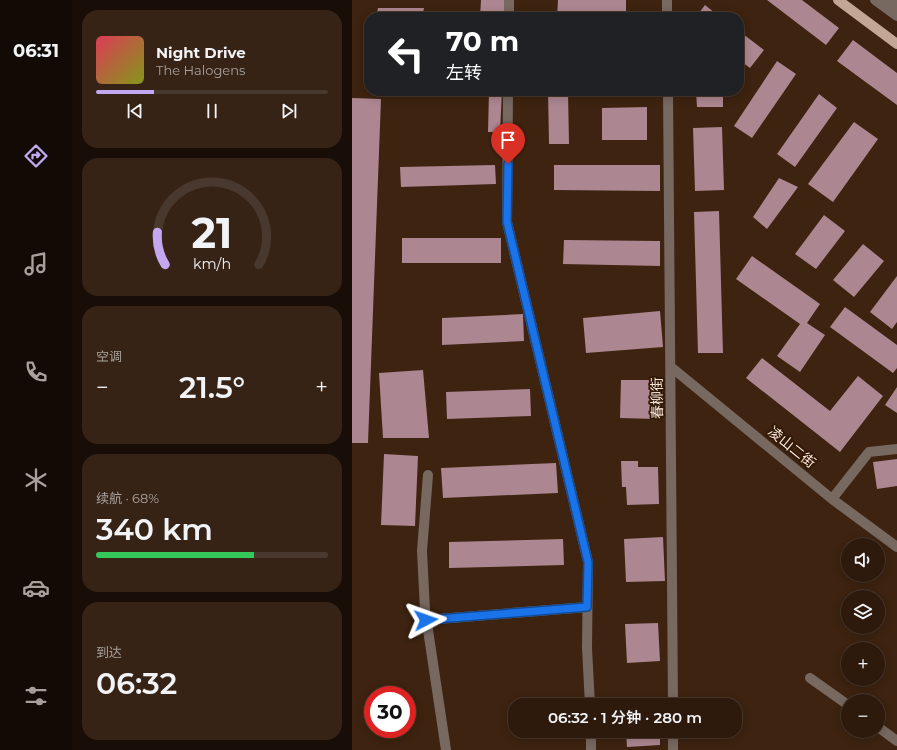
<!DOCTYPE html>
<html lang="zh">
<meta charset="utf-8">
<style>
body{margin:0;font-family:Montserrat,"Noto Sans SC",sans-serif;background:#362315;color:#f1f3f6;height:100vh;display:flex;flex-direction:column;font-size:15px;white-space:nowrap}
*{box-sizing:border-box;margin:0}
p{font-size:13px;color:#a7a19d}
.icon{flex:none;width:22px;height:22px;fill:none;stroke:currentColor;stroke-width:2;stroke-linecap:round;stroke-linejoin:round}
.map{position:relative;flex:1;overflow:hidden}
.side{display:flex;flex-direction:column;gap:10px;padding:10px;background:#190e07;width:280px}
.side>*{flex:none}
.guide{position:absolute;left:12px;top:12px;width:380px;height:84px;border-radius:16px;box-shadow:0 2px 10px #0003,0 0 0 1px #49382d;background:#202124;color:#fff;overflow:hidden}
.buttons{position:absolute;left:489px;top:538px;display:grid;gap:8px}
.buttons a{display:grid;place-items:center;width:44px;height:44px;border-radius:50%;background:#2e1a0c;box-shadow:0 2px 10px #0003,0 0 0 1px #49382d;font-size:20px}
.speed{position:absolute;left:12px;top:686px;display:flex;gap:8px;font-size:20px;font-weight:700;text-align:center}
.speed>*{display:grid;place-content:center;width:52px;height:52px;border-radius:50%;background:#2e1a0c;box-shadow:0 2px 10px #0003,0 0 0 1px #49382d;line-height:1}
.speed .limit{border:6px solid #d22;background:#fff;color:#111}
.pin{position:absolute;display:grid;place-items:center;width:34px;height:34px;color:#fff;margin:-41px -17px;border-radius:50% 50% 50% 0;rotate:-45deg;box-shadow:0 0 4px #0007}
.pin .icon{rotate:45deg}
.me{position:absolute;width:44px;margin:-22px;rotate:86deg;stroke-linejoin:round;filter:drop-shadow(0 0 3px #0008)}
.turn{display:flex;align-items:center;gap:14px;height:84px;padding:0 16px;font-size:18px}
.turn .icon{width:52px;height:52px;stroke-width:2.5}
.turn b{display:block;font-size:28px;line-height:34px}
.big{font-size:30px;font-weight:600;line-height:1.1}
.side .tile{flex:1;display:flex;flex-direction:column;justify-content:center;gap:6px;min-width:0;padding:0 14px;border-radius:16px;background:#362315}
.side .dial{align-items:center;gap:0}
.dial svg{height:104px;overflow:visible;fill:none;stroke:#49382d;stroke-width:7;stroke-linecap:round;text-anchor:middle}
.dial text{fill:#f1f3f6;stroke:none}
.song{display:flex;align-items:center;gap:12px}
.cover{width:48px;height:48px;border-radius:6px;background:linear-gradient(135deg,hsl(350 70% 55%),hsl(70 70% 35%))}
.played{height:4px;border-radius:2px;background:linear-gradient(90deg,#c4a7f1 25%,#49382d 25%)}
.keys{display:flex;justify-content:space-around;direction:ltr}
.heat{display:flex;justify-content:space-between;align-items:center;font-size:22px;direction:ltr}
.charge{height:6px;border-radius:3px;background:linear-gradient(90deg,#34c759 68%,#49382d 0)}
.trip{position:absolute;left:156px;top:698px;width:234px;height:40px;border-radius:16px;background:#2e1a0c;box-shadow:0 2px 10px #0003,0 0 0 1px #49382d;font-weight:600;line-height:40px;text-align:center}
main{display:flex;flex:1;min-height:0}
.menu{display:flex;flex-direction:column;width:72px;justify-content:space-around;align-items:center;background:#120a05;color:#a7a19d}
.menu .icon{width:28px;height:28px}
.menu .selected{color:#c4a7f1}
.menu b{font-size:18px;color:#f1f3f6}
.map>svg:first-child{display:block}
.building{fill:#ac8691}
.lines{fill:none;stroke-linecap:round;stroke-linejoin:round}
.minor{stroke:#776860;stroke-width:10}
.major{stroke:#c3a695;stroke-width:10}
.route-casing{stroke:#114b97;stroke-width:10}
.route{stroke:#1a73e8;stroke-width:7}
.labels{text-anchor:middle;stroke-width:4;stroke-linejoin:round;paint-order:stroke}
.street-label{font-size:14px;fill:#fbe9de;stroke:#321a06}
</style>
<main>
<nav class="menu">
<b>06:31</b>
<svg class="icon selected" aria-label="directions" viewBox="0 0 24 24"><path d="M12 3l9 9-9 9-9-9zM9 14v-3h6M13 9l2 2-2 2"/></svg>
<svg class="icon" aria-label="music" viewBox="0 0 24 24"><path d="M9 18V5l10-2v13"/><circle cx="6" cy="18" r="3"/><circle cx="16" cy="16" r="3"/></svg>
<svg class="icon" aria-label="phone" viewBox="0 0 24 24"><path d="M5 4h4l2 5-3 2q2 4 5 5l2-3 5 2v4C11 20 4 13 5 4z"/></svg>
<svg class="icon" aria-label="climate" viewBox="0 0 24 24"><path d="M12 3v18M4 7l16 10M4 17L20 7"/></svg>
<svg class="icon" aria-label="car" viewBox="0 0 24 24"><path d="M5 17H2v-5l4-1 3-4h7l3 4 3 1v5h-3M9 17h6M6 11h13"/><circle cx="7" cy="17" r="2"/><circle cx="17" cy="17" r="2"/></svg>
<svg class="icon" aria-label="filters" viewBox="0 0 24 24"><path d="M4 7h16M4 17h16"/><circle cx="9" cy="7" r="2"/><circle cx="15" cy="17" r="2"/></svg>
</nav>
<section class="side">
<div class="tile">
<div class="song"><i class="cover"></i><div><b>Night Drive</b><p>The Halogens</p></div></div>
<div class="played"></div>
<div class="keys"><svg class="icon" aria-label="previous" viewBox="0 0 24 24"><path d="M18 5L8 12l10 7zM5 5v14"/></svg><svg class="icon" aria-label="pause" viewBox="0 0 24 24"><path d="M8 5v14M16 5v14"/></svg><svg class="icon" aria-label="next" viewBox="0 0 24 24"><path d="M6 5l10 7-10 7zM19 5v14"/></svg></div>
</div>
<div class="tile dial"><svg viewBox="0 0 100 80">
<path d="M14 69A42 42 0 1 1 86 69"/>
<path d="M14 69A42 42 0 0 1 8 44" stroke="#c4a7f1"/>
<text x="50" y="56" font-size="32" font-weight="700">21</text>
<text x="50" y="72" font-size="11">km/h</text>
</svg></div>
<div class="tile"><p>空调</p>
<div class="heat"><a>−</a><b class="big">21.5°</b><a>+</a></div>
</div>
<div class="tile"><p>续航 · 68%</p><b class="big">340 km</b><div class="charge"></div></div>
<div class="tile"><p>到达</p><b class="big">06:32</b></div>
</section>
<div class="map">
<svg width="545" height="750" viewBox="0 0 545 750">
<rect width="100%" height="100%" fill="#3d2310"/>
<path class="building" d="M129,0H154L153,17H128Z
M206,0H274V17H205Z
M415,0H450L487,28L474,45Z
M353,5L368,17H344Z
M26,8H72L70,17H24Z
M387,31L412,50L398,68L387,60Z
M501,40L545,73V105L485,61Z
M16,56L17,79H12Z
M425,61L444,74L400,138L382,126Z
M137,91H150L148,132H136Z
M196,91H216L217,144H197Z
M344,91H371V107H345Z
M467,94L485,108L443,167L425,154Z
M0,98L29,99L16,443H0Z
M295,107V140H250V108Z
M502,122L526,139L481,202L456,184Z
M370,127L372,190L343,191L341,128Z
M143,165L144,184L49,187L48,167Z
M202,165H308V191L202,190Z
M427,178L446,187L415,229L401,217Z
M367,211L371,353H346L342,212Z
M472,215L493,231L464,269L443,254Z
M50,238H149V263H50Z
M212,240L308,241V266L211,264Z
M511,244L532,261L502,297L481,280Z
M400,256L468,304L455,323L473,335L448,372L425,356L448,324L384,279Z
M545,276V322L540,329L518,312Z
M493,307L545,345V368L541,373L478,327Z
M308,311L311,347L234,353L231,318Z
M171,314L172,341L90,345V318Z
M410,358L478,411L506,376L531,396L488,452L394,378Z
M71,370L77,438H31L27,373Z
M269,380H304V419L268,418Z
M545,387V413L533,405Z
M178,389L179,416L95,419L94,392Z
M32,454L66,456L63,526L29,525Z
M545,459V486L525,489L521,462Z
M269,461H286V467H306L307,504L275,505L274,487H270Z
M204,463L206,493L91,498L89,468Z
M311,537L313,581L274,582L272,539Z
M211,539L212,565L97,568V542Z
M306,623L308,661L275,663L273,624Z
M274,731H308V745L275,747Z"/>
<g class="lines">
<path class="minor" d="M315,0V17
M523,0L545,16
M537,0L545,6
M157,17V0
M156,91L155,222L236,562L235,648L238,705
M316,91L321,705
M319,367L480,499L545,547
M76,475L70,551L73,610L94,750
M480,499L517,452L545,449
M74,620L235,607
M458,678L496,705
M526,727L545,741
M239,731V750
M321,731V750"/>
<path class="major" d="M486,0L545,44"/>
</g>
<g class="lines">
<g class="route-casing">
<path id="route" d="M74,620L235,607L236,562L155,222L156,164"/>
</g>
<use href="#route" class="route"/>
</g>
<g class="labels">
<g class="street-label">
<text transform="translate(305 398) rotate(-91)" y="5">春柳街</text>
<text transform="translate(440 447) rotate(39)" y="5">凌山二街</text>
</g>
</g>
</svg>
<div class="buttons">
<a><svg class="icon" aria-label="sound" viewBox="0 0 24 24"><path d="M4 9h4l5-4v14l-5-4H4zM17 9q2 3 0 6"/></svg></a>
<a><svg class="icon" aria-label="layers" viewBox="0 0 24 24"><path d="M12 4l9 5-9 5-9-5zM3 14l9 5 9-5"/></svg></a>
<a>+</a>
<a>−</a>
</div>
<div class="speed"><div class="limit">30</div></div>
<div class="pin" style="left:156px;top:164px;background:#d93025"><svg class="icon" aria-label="arrive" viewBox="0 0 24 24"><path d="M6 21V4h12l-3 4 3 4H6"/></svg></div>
<svg class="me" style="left:74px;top:620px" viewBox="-20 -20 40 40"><path d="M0-17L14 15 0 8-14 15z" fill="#1a73e8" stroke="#fff" stroke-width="4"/></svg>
<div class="trip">06:32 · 1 分钟 · 280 m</div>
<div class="guide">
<div class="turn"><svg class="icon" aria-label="left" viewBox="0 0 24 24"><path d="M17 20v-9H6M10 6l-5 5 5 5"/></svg><div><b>70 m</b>左转</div></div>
</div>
</div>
</main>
